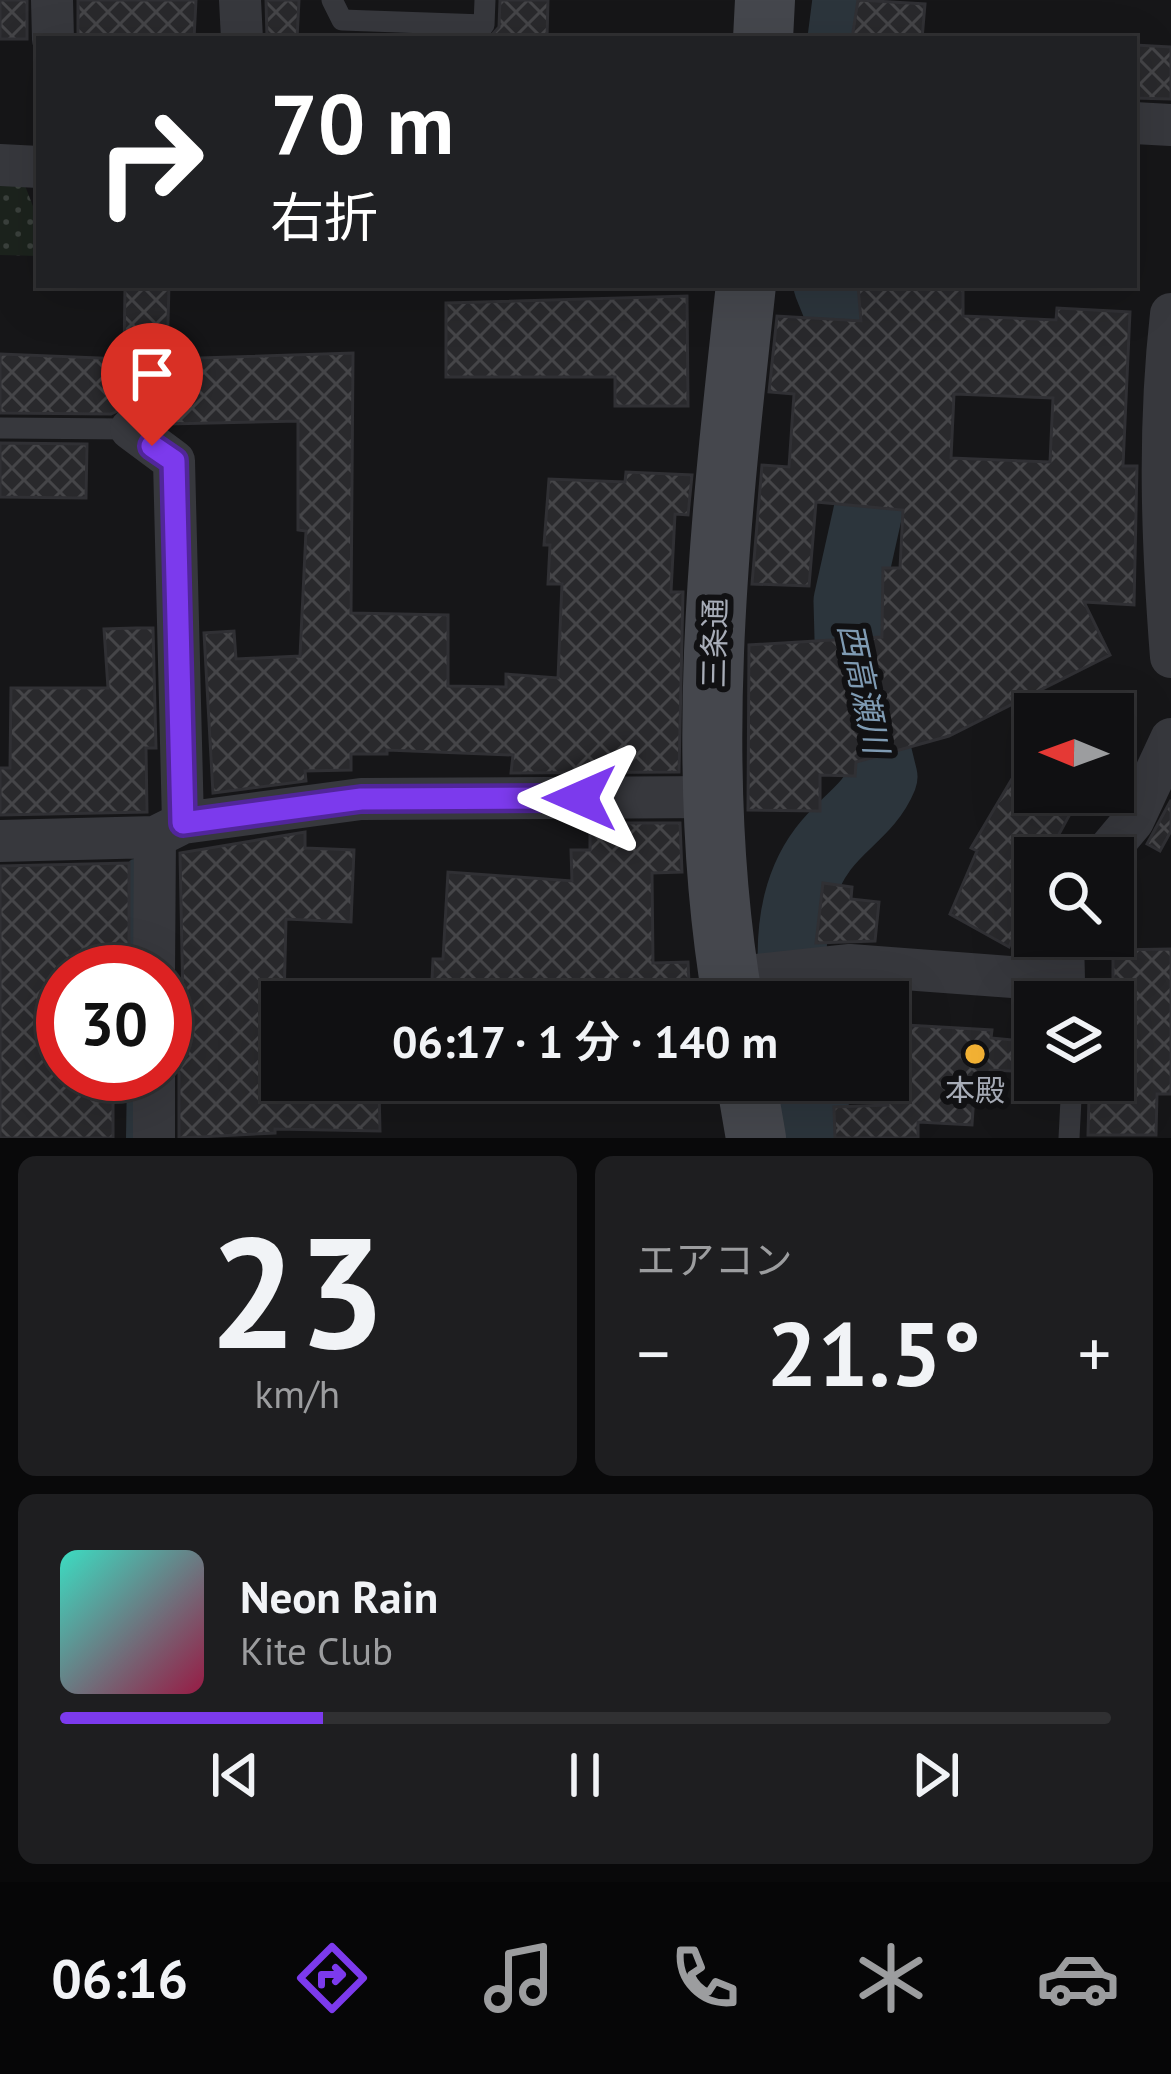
<!DOCTYPE html>
<html lang="ja">
<meta charset="utf-8">
<style>
body{margin:0;font-family:"PT Sans","Noto Sans JP",sans-serif;background:#1e1e20;color:#f1f3f6;height:100vh;display:flex;flex-direction:column;font-size:45px;white-space:nowrap}
*{box-sizing:border-box;margin:0}
p{font-size:39px;color:#9c9d9f}
.icon{flex:none;width:66px;height:66px;fill:none;stroke:currentColor;stroke-width:2;stroke-linecap:round;stroke-linejoin:round}
.map{position:relative;height:1138px;overflow:hidden}
.drawer{display:flex;flex-direction:column;gap:18px;padding:18px;background:#09090a;flex:1}
.drawer>*{flex:none}
.top-card{position:absolute;left:36px;top:36px;width:1101px;height:252px;border-radius:0px;box-shadow:0 12px 48px #0002,0 0 0 3px #303032;background:#202124;color:#fff;overflow:hidden}
.needle{width:78px;rotate:271deg}
.tools{position:absolute;left:1014px;top:693px;display:grid;gap:24px}
.tools a{display:grid;place-items:center;width:120px;height:120px;border-radius:0px;background:#101012;box-shadow:0 12px 48px #0002,0 0 0 3px #303032;font-size:60px}
.speed{position:absolute;left:36px;top:945px;display:flex;gap:24px;font-size:60px;font-weight:700;text-align:center}
.speed>*{display:grid;place-content:center;width:156px;height:156px;border-radius:50%;background:#101012;box-shadow:0 12px 48px #0002,0 0 0 3px #303032;line-height:1}
.speed .limit{border:18px solid #d22;background:#fff;color:#111}
.pin{position:absolute;display:grid;place-items:center;width:102px;height:102px;color:#fff;margin:-123px -51px;border-radius:50% 50% 50% 0;rotate:-45deg;box-shadow:0 0 12px #0007}
.pin .icon{rotate:45deg}
.me{position:absolute;width:132px;margin:-66px;rotate:270deg;stroke-linejoin:round;filter:drop-shadow(0 0 9px #0008)}
.turn{display:flex;align-items:center;gap:42px;height:252px;padding:0 36px;font-size:54px}
.turn .icon{width:156px;height:156px;stroke-width:2.5}
.turn b{display:block;font-size:84px;line-height:102px}
.big{font-size:90px;font-weight:600;line-height:1.1}
.drawer .card{flex:1;display:flex;flex-direction:column;justify-content:center;gap:18px;min-width:0;padding:0 42px;border-radius:18px;background:#1e1e20}
.drawer .dial{align-items:center;gap:0}
.dial b{font-size:156px;line-height:1}
.song{display:flex;align-items:center;gap:36px}
.cover{width:144px;height:144px;border-radius:18px;background:linear-gradient(135deg,hsl(170 70% 55%),hsl(340 70% 35%))}
.played{height:12px;border-radius:6px;background:linear-gradient(90deg,#7c3aed 25%,#303032 25%)}
.keys{display:flex;justify-content:space-around;direction:ltr}
.heat{display:flex;justify-content:space-between;align-items:center;font-size:66px;direction:ltr}
.drawer .tiles{flex:1;display:grid;gap:18px;grid-template-columns:1fr 1fr}
.card:last-child{grid-column:span 2}
.trip{position:absolute;left:261px;top:981px;width:648px;height:120px;border-radius:0px;background:#101012;box-shadow:0 12px 48px #0002,0 0 0 3px #303032;font-weight:600;line-height:120px;text-align:center}
.menu{display:flex;height:192px;justify-content:space-around;align-items:center;background:#060607;color:#9c9d9f}
.menu .icon{width:84px;height:84px}
.menu .active{color:#7c3aed}
.menu b{font-size:54px;color:#f1f3f6}
.map>svg:first-child{display:block}
.park{fill:url(#park-dots)}
.lines{fill:none;stroke-linecap:round;stroke-linejoin:round}
.stream{stroke:#2c353c;stroke-width:12}
.river{stroke:#2c353c;stroke-width:69}
.building{fill:url(#building-cross-hatch);stroke:#303034;stroke-width:3;fill-rule:evenodd}
.service{stroke:#37383d;stroke-width:21}
.minor{stroke:#37383d;stroke-width:42}
.secondary{stroke:#45474d;stroke-width:60}
.route-casing{stroke:#51269a;stroke-width:30}
.route{stroke:#7c3aed;stroke-width:21}
.poi-dot{fill:#f2b134;stroke:#111113;stroke-width:4.5}
.labels{text-anchor:middle;stroke-width:12;stroke-linejoin:round;paint-order:stroke}
.street-label{font-size:30px;fill:#a8adb8;stroke:#111113}
.poi-label{font-size:30px;fill:#a8adb8;stroke:#111113}
.water-label{font-size:33px;font-style:italic;fill:#7f9bb3;stroke:#111113}
</style>
<div class="map">
<svg width="1171" height="1138" viewBox="0 0 1171 1138">
<defs>
<pattern id="park-dots" width="8" height="8" patternUnits="userSpaceOnUse" patternTransform="scale(3)"><rect width="8" height="8" fill="#1c231d"/><path d="M2 2h.1M6 6h.1" fill="none" stroke="#3a403c" stroke-width="1.8" stroke-linecap="round"/></pattern>
<pattern id="building-cross-hatch" width="8" height="8" patternUnits="userSpaceOnUse" patternTransform="scale(3)"><rect width="8" height="8" fill="#29292c"/><path d="M0 0l8 8M0 8l8-8" fill="none" stroke="#454548"/></pattern>
</defs>
<rect width="100%" height="100%" fill="#161618"/>
<path class="park" d="M0,183H24L39,222V256L0,255Z"/>
<g class="lines">
<path class="stream" d="M133,953L134,865
M132,1138L133,1074"/>
<path class="river" d="M842,39L847,0
M796,1002C788,949 790,893 823,849C843,822 870,809 883,777L849,638L848,601L882,449L883,421L828,285
M809,1080L820,1138"/>
</g>
<path class="building" d="M0,0H27V39H0Z
M78,0H196L194,39H78Z
M266,0H299L297,39H267Z
M500,0H548L547,38L488,39L499,27Z
M858,0L925,4L922,39H852Z
M1134,45L1171,47V99L1134,98Z
M125,285H169L167,359L353,353L351,613L448,615V686L506,687V674L558,678L562,584H548L550,545H544L549,479L625,482L626,472L692,475L688,515L675,514L671,592H683L679,772L511,773L513,755L387,750V754H351V770L305,771L306,781L213,793L204,633L234,631L236,659L300,656L306,531L298,530V421L167,424L162,416L133,404L111,414L0,413V354L124,359Z
M858,285H963V316L1056,320L1057,308L1130,312L1123,466H1137L1134,605L1084,602L1110,655L949,736L856,762L855,776L820,775V811L748,810L749,645L882,637L883,568H900L903,510L816,502L809,586L752,584L762,465L789,467L794,394L769,392L777,316L861,321ZM954,394L1053,398L1050,462L951,458Z
M687,296L688,406H615V377H446V303Z
M0,443L87,444L86,498L0,497Z
M135,628H153L156,748H146L147,812L0,815V768H10L11,688H108L104,629Z
M1035,740V792H1082L1046,858H1035V886L1009,947L950,914L977,851L971,848Z
M1171,800V831L1160,851L1147,844Z
M590,823H680L682,872L652,873L653,963L688,962L690,1002H577L466,992L465,1002H431L433,959H443L448,872L572,881L571,850H590Z
M305,832V848L354,850L351,922L286,919L282,1086L379,1089L380,1131L275,1129V1133L179,1138V1074L173,1054L184,1053L180,853Z
M129,863V970L63,972V1074H113V1138H0V866Z
M823,883L852,887L851,899L879,902L875,941L816,943Z
M1171,949V1094H1157L1156,1135H1088L1089,1096H1101L1102,1080H1113V950Z
M888,1024L992,1030L991,1038L1035,1042V1072L990,1070L989,1080L975,1079L972,1125L918,1122V1138H835L834,1107L888,1105Z"/>
<g class="lines">
<path class="service" d="M332,0L342,20L484,25L485,0
M0,428L131,429
M1069,1138L1072,1080"/>
<path class="minor" d="M52,0L53,39
M240,0L242,39
M1134,123L1171,125
M0,165L39,167
M1171,314C1158,430 1162,541 1171,657
M131,429L174,461L183,823
M0,841L155,837L183,823L361,799L712,797
M1102,858L1133,821L1171,739
M154,972L155,837
M729,978L850,965L1064,981L1063,936
M154,1138V1074"/>
<path class="secondary" d="M763,39L765,0
M733,1002C692,764 720,523 746,285
M746,1080L756,1138"/>
</g>
<g class="lines">
<g class="route-casing">
<path id="route" d="M152,446L174,461L183,823L361,799L580,798"/>
</g>
<use href="#route" class="route"/>
</g>
<circle class="poi-dot" cx="975" cy="1054" r="12"/>
<g class="labels">
<g class="street-label">
<text transform="translate(715 643) rotate(-89)" y="10">三条通</text>
</g>
<g class="poi-label">
<text x="975" y="1101">本殿</text>
</g>
<g class="water-label">
<text transform="translate(864 688) rotate(78)" y="12">西高瀬川</text>
</g>
</g>
</svg>
<div class="tools">
<a><svg class="needle" viewBox="-14 -14 28 28"><path d="M0-13l5 13h-10z" fill="#e53935"/><path d="M0 13l5-13h-10z" fill="#9c9d9f"/></svg></a>
<a><svg class="icon" aria-label="search" viewBox="0 0 24 24"><circle cx="10" cy="10" r="6"/><path d="M15 15l6 6"/></svg></a>
<a><svg class="icon" aria-label="layers" viewBox="0 0 24 24"><path d="M12 4l9 5-9 5-9-5zM3 14l9 5 9-5"/></svg></a>
</div>
<div class="speed"><div class="limit">30</div></div>
<div class="pin" style="left:152px;top:446px;background:#d93025"><svg class="icon" aria-label="arrive" viewBox="0 0 24 24"><path d="M6 21V4h12l-3 4 3 4H6"/></svg></div>
<svg class="me" style="left:580px;top:798px" viewBox="-20 -20 40 40"><path d="M0-17L14 15 0 8-14 15z" fill="#7c3aed" stroke="#fff" stroke-width="4"/></svg>
<div class="trip">06:17 · 1 分 · 140 m</div>
<div class="top-card">
<div class="turn"><svg class="icon" aria-label="right" viewBox="0 0 24 24"><path d="M7 20v-9h11M14 6l5 5-5 5"/></svg><div><b>70 m</b>右折</div></div>
</div>
</div>
<section class="drawer">
<div class="tiles">
<div class="card dial"><b>23</b><p>km/h</p></div>
<div class="card"><p>エアコン</p>
<div class="heat"><a>−</a><b class="big">21.5°</b><a>+</a></div>
</div>
<div class="card">
<div class="song"><i class="cover"></i><div><b>Neon Rain</b><p>Kite Club</p></div></div>
<div class="played"></div>
<div class="keys"><svg class="icon" aria-label="previous" viewBox="0 0 24 24"><path d="M18 5L8 12l10 7zM5 5v14"/></svg><svg class="icon" aria-label="pause" viewBox="0 0 24 24"><path d="M8 5v14M16 5v14"/></svg><svg class="icon" aria-label="next" viewBox="0 0 24 24"><path d="M6 5l10 7-10 7zM19 5v14"/></svg></div>
</div>
</div>
</section>
<nav class="menu">
<b>06:16</b>
<svg class="icon active" aria-label="directions" viewBox="0 0 24 24"><path d="M12 3l9 9-9 9-9-9zM9 14v-3h6M13 9l2 2-2 2"/></svg>
<svg class="icon" aria-label="music" viewBox="0 0 24 24"><path d="M9 18V5l10-2v13"/><circle cx="6" cy="18" r="3"/><circle cx="16" cy="16" r="3"/></svg>
<svg class="icon" aria-label="phone" viewBox="0 0 24 24"><path d="M5 4h4l2 5-3 2q2 4 5 5l2-3 5 2v4C11 20 4 13 5 4z"/></svg>
<svg class="icon" aria-label="climate" viewBox="0 0 24 24"><path d="M12 3v18M4 7l16 10M4 17L20 7"/></svg>
<svg class="icon" aria-label="car" viewBox="0 0 24 24"><path d="M5 17H2v-5l4-1 3-4h7l3 4 3 1v5h-3M9 17h6M6 11h13"/><circle cx="7" cy="17" r="2"/><circle cx="17" cy="17" r="2"/></svg>
</nav>
